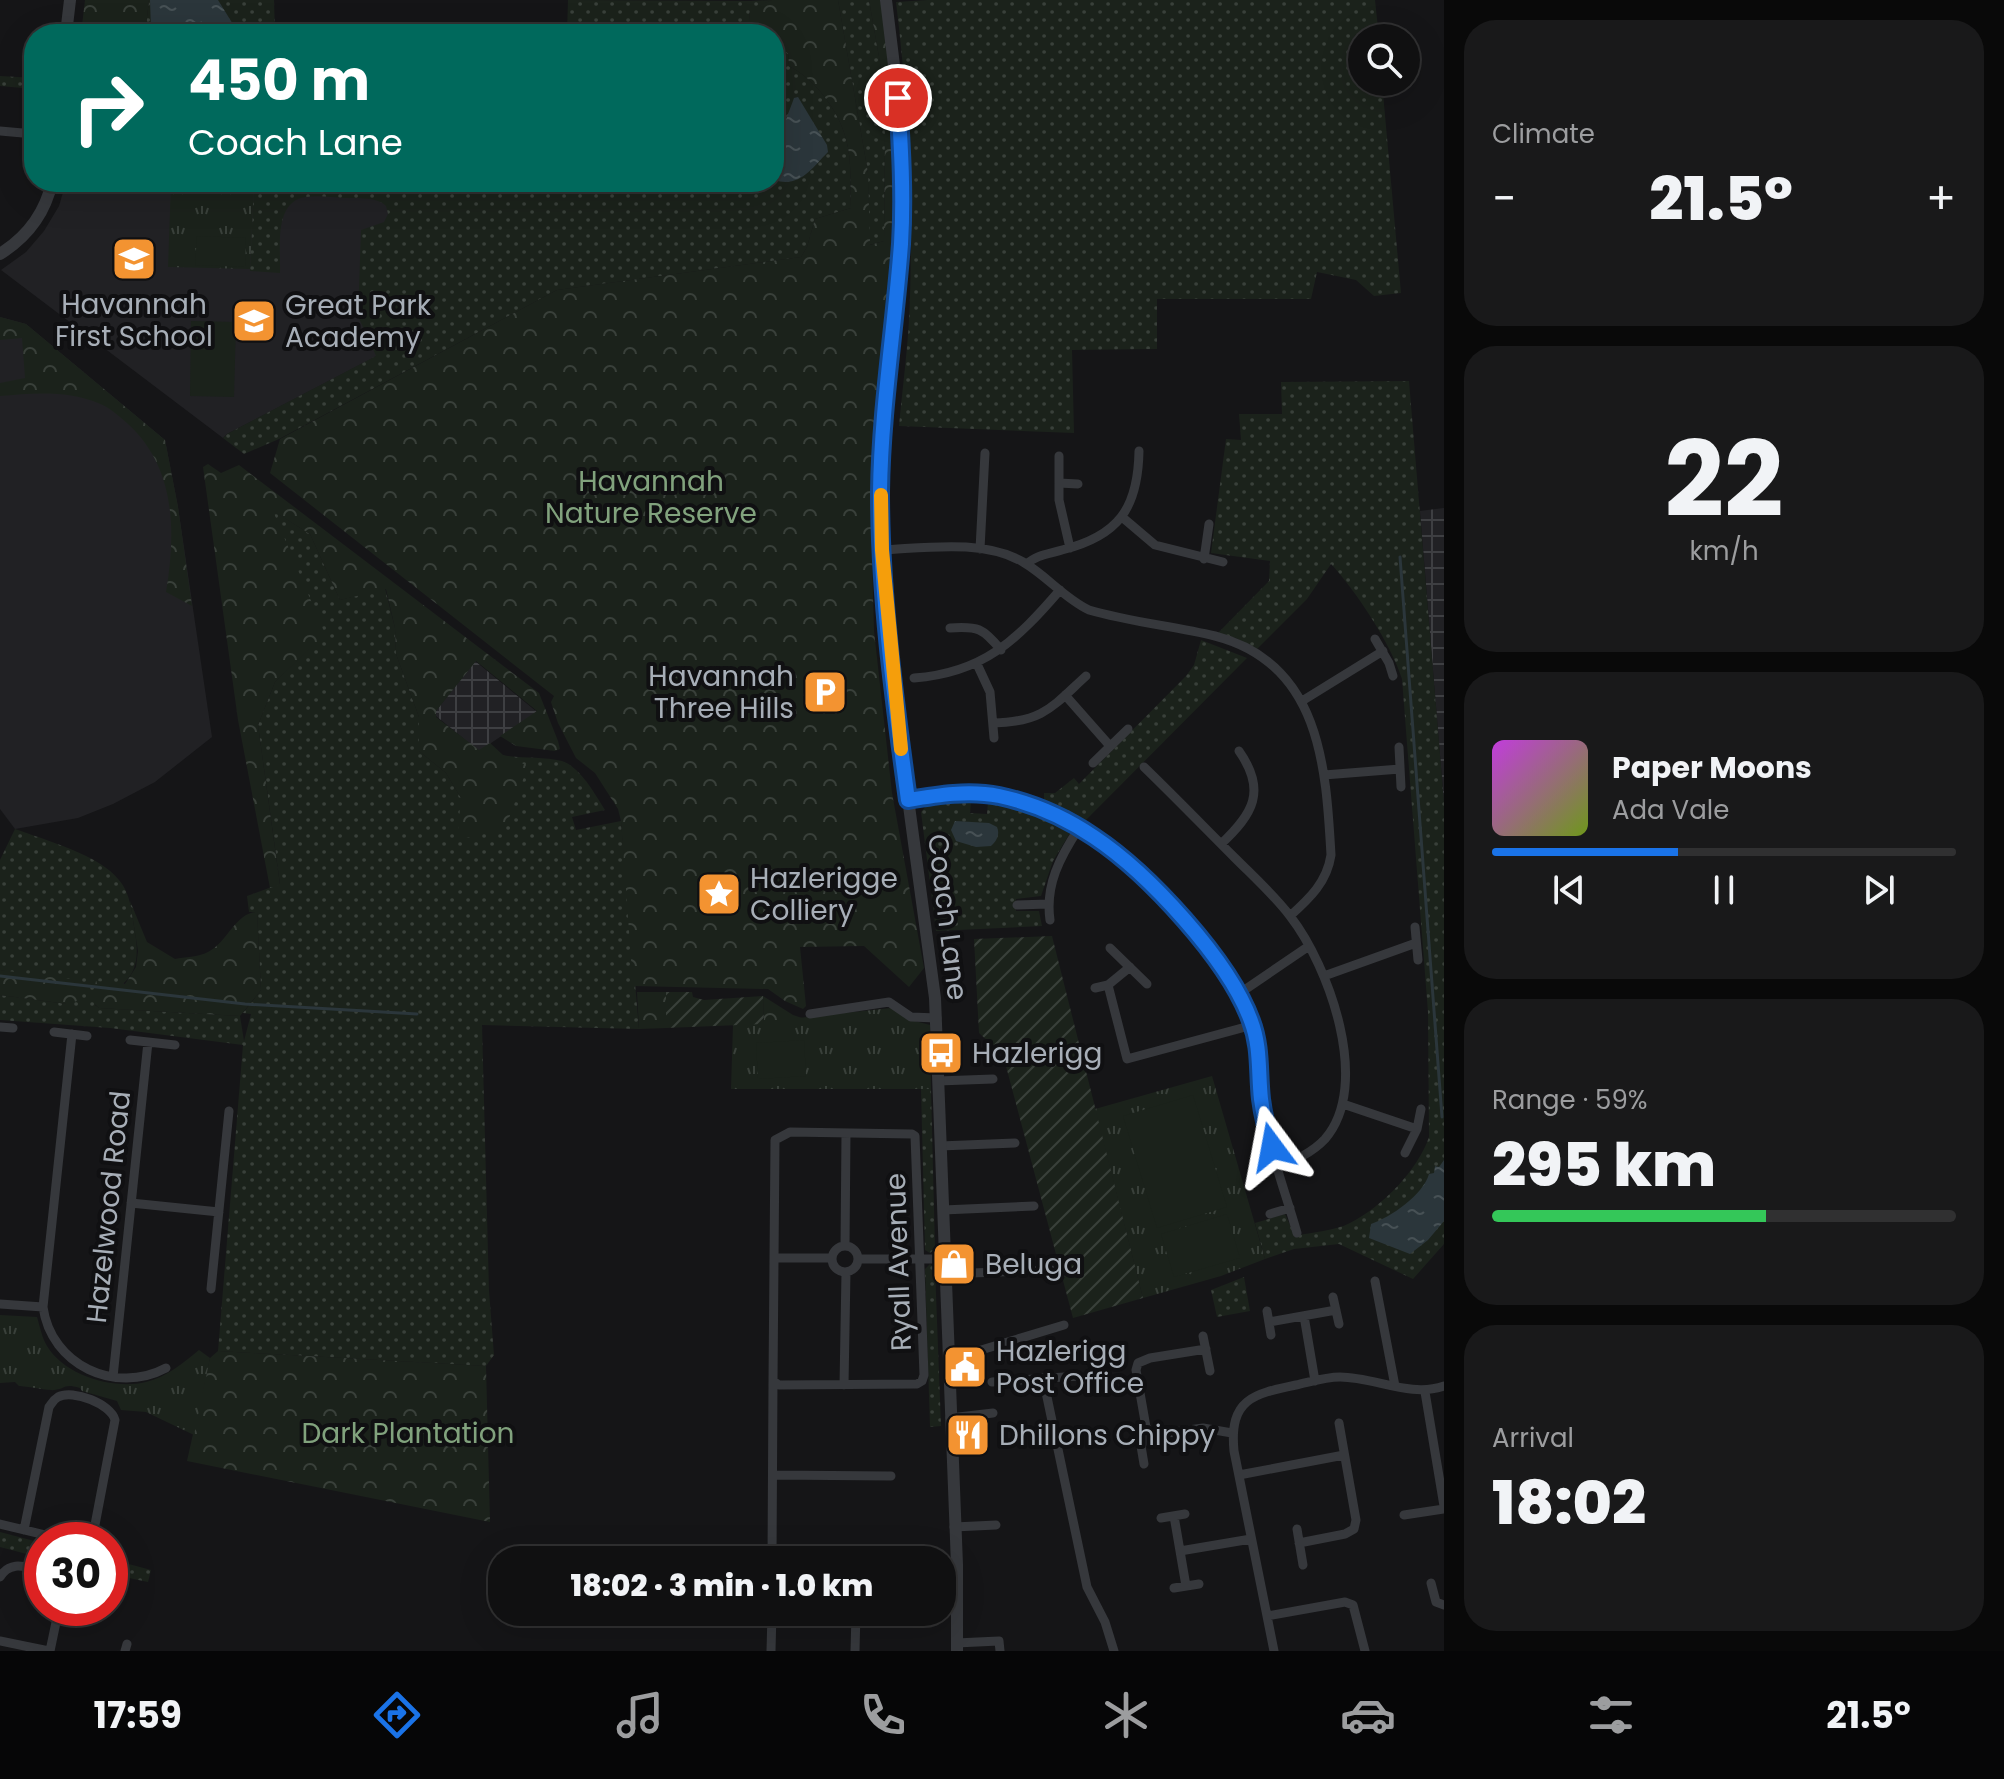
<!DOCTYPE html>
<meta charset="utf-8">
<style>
body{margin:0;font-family:Poppins,sans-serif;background:#19191a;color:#f1f3f6;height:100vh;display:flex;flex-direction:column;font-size:30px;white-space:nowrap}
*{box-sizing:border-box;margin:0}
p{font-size:26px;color:#9c9d9f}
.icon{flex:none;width:44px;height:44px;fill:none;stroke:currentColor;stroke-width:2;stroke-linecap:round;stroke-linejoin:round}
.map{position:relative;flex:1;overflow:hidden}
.panel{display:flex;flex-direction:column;gap:20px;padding:20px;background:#090909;width:560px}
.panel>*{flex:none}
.hud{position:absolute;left:24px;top:24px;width:760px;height:168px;border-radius:32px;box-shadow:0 8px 32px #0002,0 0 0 2px #303031;background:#00695c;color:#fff;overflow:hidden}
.tools{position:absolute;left:1348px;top:24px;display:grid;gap:16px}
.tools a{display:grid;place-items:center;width:72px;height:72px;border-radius:50%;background:#101011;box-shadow:0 8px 32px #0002,0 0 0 2px #303031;font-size:40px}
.speed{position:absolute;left:24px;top:1522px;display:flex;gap:16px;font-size:40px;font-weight:700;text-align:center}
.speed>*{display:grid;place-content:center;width:104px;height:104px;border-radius:50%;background:#101011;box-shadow:0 8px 32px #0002,0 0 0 2px #303031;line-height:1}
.speed .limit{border:12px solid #d22;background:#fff;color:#111}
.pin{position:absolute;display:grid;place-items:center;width:68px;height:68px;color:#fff;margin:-34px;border:4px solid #fff;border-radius:50%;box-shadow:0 2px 8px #0007}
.me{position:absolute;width:88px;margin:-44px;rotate:347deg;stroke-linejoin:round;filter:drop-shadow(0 0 6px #0008)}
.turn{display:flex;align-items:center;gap:28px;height:168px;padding:0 32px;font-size:36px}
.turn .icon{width:104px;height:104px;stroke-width:2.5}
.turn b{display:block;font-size:56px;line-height:68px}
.big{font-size:60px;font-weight:800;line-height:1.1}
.panel .card{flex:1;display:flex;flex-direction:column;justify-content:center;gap:12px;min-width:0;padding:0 28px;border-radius:32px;background:#19191a}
.panel .dial{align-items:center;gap:0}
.dial b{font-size:104px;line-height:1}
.song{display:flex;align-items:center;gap:24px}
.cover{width:96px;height:96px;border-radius:12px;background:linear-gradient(135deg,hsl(290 70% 55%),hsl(80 70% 35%))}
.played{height:8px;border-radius:4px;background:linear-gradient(90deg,#1a73e8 40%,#303031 40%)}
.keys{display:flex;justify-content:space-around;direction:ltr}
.heat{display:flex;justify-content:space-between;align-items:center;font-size:44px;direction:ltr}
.charge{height:12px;border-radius:6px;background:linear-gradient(90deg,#34c759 59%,#303031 0)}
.trip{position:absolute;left:488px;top:1546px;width:468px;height:80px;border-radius:32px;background:#101011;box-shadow:0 8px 32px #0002,0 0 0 2px #303031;font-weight:800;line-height:80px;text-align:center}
.tab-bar{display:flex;height:128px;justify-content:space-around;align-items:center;background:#060607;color:#9c9d9f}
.tab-bar .icon{width:56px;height:56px}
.tab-bar .active{color:#1a73e8}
.tab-bar b{font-size:36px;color:#f1f3f6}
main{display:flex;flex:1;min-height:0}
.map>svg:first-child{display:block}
.built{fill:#212124}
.industrial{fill:url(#industrial-grid)}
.grass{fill:url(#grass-dots)}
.forest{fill:url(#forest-crowns)}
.park{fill:url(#park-tufts)}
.garden{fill:url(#garden-furrows)}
.pitch{fill:#1b221b}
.water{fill:url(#water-ripples)}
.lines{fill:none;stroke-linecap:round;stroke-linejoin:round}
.stream{stroke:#2b363b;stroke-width:3}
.minor{stroke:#36383c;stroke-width:9}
.tertiary{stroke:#36383c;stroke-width:12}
.route-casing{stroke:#114b97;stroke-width:20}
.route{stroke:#1a73e8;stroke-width:14}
.slow{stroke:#f59e0b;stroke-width:14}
.labels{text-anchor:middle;stroke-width:8;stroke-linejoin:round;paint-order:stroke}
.poi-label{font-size:28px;fill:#a7aeb7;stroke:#101012;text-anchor:start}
.park-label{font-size:28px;fill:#81a27d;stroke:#101012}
.street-label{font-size:28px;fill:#a7aeb7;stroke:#101012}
</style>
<main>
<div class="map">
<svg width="1444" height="1651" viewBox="0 0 1444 1651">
<defs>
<pattern id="industrial-grid" width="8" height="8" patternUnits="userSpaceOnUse" patternTransform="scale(2)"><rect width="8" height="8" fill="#212124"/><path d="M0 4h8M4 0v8" fill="none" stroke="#3e3f42"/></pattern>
<pattern id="grass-dots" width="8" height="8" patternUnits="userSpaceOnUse" patternTransform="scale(2)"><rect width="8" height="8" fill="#1b221b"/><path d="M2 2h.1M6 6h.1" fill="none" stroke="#39403a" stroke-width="1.8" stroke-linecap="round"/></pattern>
<pattern id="forest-crowns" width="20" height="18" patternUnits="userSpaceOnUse" patternTransform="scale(2)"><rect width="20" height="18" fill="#1b221b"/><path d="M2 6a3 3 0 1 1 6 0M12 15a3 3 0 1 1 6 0" fill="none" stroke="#39403a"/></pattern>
<pattern id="park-tufts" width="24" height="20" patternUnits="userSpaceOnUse" patternTransform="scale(2)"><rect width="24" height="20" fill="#1b221b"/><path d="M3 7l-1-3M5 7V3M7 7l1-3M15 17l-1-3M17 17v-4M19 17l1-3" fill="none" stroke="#39403a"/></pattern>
<pattern id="garden-furrows" width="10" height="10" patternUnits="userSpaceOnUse" patternTransform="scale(2)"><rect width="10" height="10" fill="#1b221b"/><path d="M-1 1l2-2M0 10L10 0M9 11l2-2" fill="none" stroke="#39403a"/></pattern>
<pattern id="water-ripples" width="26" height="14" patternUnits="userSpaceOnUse" patternTransform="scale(2)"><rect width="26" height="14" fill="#2b363b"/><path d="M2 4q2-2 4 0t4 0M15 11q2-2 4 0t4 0" fill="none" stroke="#475155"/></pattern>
</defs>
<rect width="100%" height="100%" fill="#151517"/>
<path class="built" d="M66,182H429L392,348L227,434L223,438L1,270L26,252L44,231L59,206Z
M0,317L26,324L165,440L178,507L212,737L155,782L113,804L78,818L15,829L0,809Z"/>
<path class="industrial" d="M1444,508V803L1420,511Z
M475,661L537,712L479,751L436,716V711Z"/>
<path class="grass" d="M149,0H274L275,34H145Z
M568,0L750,1L772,0L750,10L748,34H567Z
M838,0H869L882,74L885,134L884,241L869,245L868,173Z
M928,0H1375L1379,38H1362V82H1382L1401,293L1374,296L1356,280L1317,272L1311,299H1157V349L1072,350L1074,433L899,426C903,383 909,340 910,297C913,198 908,100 896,2Z
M774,44L788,53L789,66C815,79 839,111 846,139C852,160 850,186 851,208L815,219L807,247L801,257L557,290L279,439L244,454L223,438L227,434L376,356L358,316L361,230L384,222L388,214L386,206C376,196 357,199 344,198C331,197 318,195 306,197C273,201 281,249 280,273L250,271L254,182H774Z
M0,76L34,78V89L0,86Z
M1409,381L1444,803V1244L1413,1279L1339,1244L1294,1249L1265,1259L1255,1223L1285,1214L1295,1236C1312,1232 1335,1231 1350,1223C1382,1207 1418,1170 1429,1137L1428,1012L1402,679C1391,644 1356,591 1331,564L1307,599L1257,649L1236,638L1218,633L1269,581L1270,561L1211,553L1226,439L1241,440L1239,414H1282L1281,382Z
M272,510L310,534L340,600L385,588L395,628L396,654L419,717V751L446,773L461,798L503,755C522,759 543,756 562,761C580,767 595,794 605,810L572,817L576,830L621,821L639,1029L482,1025L489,1291L494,1355L486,1366L218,1351L243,1045L110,1028L0,1020V995L67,1004L32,976L0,970V860L15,829C45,840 100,855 119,880C131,894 132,914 135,932C142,975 128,982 95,1005L99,1008L240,1016L244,1041L251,1014L243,1013L261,990L257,912H249L247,896L280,884L258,725L275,682L324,634Z
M1201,640L1247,658L1083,823L1044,804V793H1055L1074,778L1079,784L1186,676L1194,665Z
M949,801H971L970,813L987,814L988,802L1015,808L1065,827L1070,833L1053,861L1041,896L1016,899V911H1039L1042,926L936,931L921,812L928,804Z
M921,1089H931L935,1249L930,1253L925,1250Z
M930,1264L935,1268L941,1426L930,1427L925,1269Z
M1244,1277L1250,1311L1217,1317L1211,1290Z
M0,1532L42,1543V1558L0,1547Z
M110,1559L151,1570L148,1582L110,1574Z"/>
<path class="forest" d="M85,0H149L145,34H81Z
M772,0H838L868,173L870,245L884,241L885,134L882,74L869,0H882L891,73L895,144L889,306L870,491L874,631L892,793L924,968L909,987L864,946L800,947L806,1006L803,1009L785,1001L768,989L633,986L621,821L618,809L595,773L576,758L558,723L551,702L554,696L270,473L280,439L557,290L801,257L807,247L815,219L851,208C850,186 852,159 846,139C839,111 815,79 789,66L788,53L774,44V34H748L750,9Z
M0,317L26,324L165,440L178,507L192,606L166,592C176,532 176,468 128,424C119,416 109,407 98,403C67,390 32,393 0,396V383L25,378L22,338L0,340Z
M208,464L221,473L239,465L539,693L558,741L560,749L555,751L516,746L500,736L537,711L476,661L436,711V717L479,750L490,743L503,755L528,766L505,829L457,840L461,798L446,773L419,751V717L396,654L395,628L386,589L340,600L310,534L273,511L325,634L275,682L258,725L280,885L270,888L238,720L203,467Z
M130,901L147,942L175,959C185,957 198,957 208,952C227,943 236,912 257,912L261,990L240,1016L99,1008C90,1001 94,991 96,981L125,984L136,967L138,951Z
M0,970L79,980L82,991L80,1000L67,1004L0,995Z
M637,992H666V1028L639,1029Z
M763,996L793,1015L805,1019L764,1024Z
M218,1351L486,1366L490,1522L187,1461L210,1358Z"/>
<path class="park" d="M171,182H254L250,269L168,267Z
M891,1008L907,1019L930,1025L931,1089H731L733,1025Z
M1212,1076L1265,1259L1221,1276L1143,1298L1095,1109Z
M0,1315L37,1317C40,1327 42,1338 47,1346C65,1376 114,1390 146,1382C167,1377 183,1363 199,1350L210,1358L194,1435L146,1412L121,1410L117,1401L82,1391L80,1388C63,1383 66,1389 54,1390C51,1391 26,1386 19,1386L15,1382L0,1383Z"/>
<path class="garden" d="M1052,936L1143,1298L1073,1318L1003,1055L979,1033L974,939Z
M666,992H692L693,997L704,1000L763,996L764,1024L666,1028Z"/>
<path class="pitch" d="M197,236L246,238L245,267L195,265Z
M191,321L236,322L234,397L190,396Z
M804,1040L806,1076L758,1079L756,1043Z
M1193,1095L1227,1207L1157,1228L1123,1116Z
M1227,1214L1240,1258L1174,1277L1161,1234Z"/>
<path class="water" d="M150,0H218L239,34H157L151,29Z
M798,97L827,145L828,152C811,169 800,188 774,180V149L783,143C781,127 789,113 794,98Z
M955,821L989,823L997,827C1000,834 997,841 991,846L976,847L956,841L951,830Z
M1444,1160V1221L1428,1240L1410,1254L1369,1238L1371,1224C1391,1217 1423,1195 1429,1174L1434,1173L1435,1166L1439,1167Z"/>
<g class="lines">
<path class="stream" d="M1400,557L1442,1117
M0,976L245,1004L417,1014"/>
<path class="minor" d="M0,131L34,134
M1059,456V500L1070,548
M1059,483L1078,484
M1122,517L1155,545L1223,562
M980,549L985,453
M882,550C926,548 983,539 1023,562C1047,576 1064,598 1089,610C1130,622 1173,626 1215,636C1320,663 1326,766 1331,855C1327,882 1310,898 1290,916
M1204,559L1209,524
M1027,564C1036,555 1049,554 1062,550C1118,536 1138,509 1139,451
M950,628C978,626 983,628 1001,650
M1375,639L1389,663L1393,676
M977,664L990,692L994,738
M914,678C983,673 1017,640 1060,590
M1065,695L1110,746
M1302,701L1383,651
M993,723C1043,722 1052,707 1086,676
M1399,747L1401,787
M1093,763L1128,729
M1144,767C1175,797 1205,828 1235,858C1254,877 1274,895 1290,916C1329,966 1372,1085 1325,1139C1312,1153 1295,1160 1278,1167
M1324,775L1400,769
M908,800C938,795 968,790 999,796C1031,803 1066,818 1093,837C1147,872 1233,964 1253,1025C1263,1055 1259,1085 1264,1116C1271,1155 1286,1194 1297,1233
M1221,844C1253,814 1267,791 1239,751
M1017,905L1048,904
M1050,920C1045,885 1060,857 1079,828
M1415,927L1418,960
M1110,948L1147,984
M1324,976L1416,943
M1108,985L1127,1059L1253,1025
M1095,988L1108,985L1130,967
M1240,993L1309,946
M810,1014L889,1002L911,1017L937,1018
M0,1027L13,1028
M54,1032L87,1036
M72,1034L43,1307C51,1365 115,1395 166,1368
M130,1040L175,1045
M938,1081L993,1079
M1343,1104L1417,1129
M790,1132L912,1134L915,1136L924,1375L922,1381L917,1384L779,1385L773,1381L775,1140Z
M940,1146L1015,1143
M1405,1153L1417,1129L1421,1109
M131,1203L219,1212
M943,1210L1034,1206
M1270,1214L1290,1208
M832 1259a13 13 0 1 1 26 0a13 13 0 1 1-26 0Z
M845,1246L846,1133
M774,1258H831
M858,1259H944
M945,1274L1051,1270
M1375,1281L1395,1386
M211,1289L229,1111
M1333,1297L1339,1324
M0,1304L43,1307
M1267,1311L1271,1335
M1304,1316L1315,1381
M1269,1322L1336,1310
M1203,1336L1210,1371
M1206,1349L1150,1358L1138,1363L1136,1370L1146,1427L1153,1435L1203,1428L1232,1433
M948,1360L1064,1325
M113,1377L148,1042
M1043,1378L1087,1587L1105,1622L1114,1651
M992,1382L1079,1376
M844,1385L846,1272
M1425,1392L1444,1506
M950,1418L993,1413
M1144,1464L1141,1446L1149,1432
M773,1475L891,1476
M1239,1475L1344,1455
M1404,1515L1444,1509
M1174,1516L1186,1586
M1161,1518L1185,1514
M0,1524L66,1540
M954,1527L996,1525
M1297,1529L1303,1565
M24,1530L49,1407C52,1403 53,1400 58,1397C73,1389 111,1404 115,1420L94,1530L86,1540
M1299,1543L1345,1534L1354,1529L1356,1520L1339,1423
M1180,1551L1251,1539
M772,1560L773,1381
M942,1565H957
M0,1577C10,1560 26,1567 42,1570
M1431,1583L1436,1602L1444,1605
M1174,1588L1199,1584
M1267,1616L1345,1602L1353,1605L1365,1651
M772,1623H856
M0,1641L49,1651
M956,1643L999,1641L1000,1651
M50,1651L59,1608
M125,1651L127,1644
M771,1651L772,1612
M855,1651L856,1612
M1274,1651L1234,1451C1229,1399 1253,1394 1296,1385C1310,1382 1325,1377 1340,1377C1375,1377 1410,1398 1444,1386"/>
<path class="tertiary" d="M886,0L898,98L902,182L901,241L884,430L880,490L882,550L896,710L935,998L957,1565V1651
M66,34L70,0
M0,254C27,237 45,214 52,182"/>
</g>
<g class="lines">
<g class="route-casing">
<path id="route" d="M898,98C901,147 904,195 901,244C895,326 881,409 880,492C880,594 894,698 908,800C938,795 969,790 999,796C1032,803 1066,818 1094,837C1148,873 1229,960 1251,1021C1261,1047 1258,1072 1261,1099C1263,1115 1267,1131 1272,1147"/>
</g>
<use href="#route" class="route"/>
<path class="slow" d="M881,495L882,550L901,749"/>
</g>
<defs>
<g id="school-square" transform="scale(2.3)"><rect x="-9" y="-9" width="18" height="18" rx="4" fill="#f39331" stroke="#101012"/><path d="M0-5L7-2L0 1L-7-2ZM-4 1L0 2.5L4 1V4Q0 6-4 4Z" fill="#fff"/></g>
<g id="parking-square" transform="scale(2.3)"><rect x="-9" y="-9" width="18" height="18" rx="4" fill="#f39331" stroke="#101012"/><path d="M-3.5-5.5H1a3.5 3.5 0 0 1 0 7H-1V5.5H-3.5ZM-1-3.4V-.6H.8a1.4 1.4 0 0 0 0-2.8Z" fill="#fff"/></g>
<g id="sight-square" transform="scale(2.3)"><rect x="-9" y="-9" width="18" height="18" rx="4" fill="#f39331" stroke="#101012"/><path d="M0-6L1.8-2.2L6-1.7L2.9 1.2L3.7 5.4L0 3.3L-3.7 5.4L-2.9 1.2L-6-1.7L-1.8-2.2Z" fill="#fff"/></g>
<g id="bus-square" transform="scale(2.3)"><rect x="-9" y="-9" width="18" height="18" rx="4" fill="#f39331" stroke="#101012"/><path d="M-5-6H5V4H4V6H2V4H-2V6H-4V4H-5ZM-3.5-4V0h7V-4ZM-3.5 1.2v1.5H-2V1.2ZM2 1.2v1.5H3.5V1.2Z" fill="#fff"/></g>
<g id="shop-square" transform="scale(2.3)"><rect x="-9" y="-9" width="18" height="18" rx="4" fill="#f39331" stroke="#101012"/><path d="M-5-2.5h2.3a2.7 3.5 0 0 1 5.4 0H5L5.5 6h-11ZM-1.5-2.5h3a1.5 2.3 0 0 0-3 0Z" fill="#fff"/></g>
<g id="civic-square" transform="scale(2.3)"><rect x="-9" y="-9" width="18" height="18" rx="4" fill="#f39331" stroke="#101012"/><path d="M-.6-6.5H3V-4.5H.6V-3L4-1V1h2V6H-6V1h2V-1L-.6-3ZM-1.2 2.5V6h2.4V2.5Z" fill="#fff"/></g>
<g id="restaurant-square" transform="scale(2.3)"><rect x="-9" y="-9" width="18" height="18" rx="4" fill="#f39331" stroke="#101012"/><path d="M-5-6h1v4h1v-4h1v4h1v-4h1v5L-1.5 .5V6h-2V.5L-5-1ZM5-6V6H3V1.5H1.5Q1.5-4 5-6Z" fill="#fff"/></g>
</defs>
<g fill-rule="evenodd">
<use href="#school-square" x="134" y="259"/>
<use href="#school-square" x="254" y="321"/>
<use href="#parking-square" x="825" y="692"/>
<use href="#sight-square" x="719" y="894"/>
<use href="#bus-square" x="941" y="1053"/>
<use href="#shop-square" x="954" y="1264"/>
<use href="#civic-square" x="965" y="1367"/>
<use href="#restaurant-square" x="968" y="1435"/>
</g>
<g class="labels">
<g class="poi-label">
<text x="134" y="314" text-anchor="middle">Havannah<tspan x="134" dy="32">First School</tspan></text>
<text x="285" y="315">Great Park<tspan x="285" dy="32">Academy</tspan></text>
<text x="794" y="686" text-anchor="end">Havannah<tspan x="794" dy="32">Three Hills</tspan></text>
<text x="750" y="888">Hazlerigge<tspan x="750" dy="32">Colliery</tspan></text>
<text x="972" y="1063">Hazlerigg</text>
<text x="985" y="1274">Beluga</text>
<text x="996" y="1361">Hazlerigg<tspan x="996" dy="32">Post Office</tspan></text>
<text x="999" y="1445">Dhillons Chippy</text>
</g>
<g class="park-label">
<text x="651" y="491">Havannah<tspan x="651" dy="32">Nature Reserve</tspan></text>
<text x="408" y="1443">Dark Plantation</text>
</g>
<g class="street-label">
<text transform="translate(948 917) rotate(83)" y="10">Coach Lane</text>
<text transform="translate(108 1207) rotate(-84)" y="10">Hazelwood Road</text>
<text transform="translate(898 1262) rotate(-92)" y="10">Ryall Avenue</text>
</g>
</g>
</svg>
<div class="tools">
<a><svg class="icon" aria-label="search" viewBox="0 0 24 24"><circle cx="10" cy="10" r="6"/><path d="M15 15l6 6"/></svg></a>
</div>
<div class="speed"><div class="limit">30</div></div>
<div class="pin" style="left:898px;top:98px;background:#d93025"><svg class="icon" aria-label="arrive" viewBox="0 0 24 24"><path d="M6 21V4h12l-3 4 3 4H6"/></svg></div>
<svg class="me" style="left:1272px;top:1147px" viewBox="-20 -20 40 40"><path d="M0-17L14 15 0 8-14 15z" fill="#1a73e8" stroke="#fff" stroke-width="4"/></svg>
<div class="trip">18:02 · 3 min · 1.0 km</div>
<div class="hud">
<div class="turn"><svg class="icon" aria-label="right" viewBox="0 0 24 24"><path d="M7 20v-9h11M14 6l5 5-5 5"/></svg><div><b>450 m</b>Coach Lane</div></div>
</div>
</div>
<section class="panel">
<div class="card"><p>Climate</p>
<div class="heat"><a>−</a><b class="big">21.5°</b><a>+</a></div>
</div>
<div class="card dial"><b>22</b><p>km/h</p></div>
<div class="card">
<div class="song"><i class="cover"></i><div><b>Paper Moons</b><p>Ada Vale</p></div></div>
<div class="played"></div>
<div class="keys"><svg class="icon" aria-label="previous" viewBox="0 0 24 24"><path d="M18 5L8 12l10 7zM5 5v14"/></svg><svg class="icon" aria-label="pause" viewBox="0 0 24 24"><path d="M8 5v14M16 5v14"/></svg><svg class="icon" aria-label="next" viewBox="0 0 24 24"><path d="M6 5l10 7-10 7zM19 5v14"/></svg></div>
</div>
<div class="card"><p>Range · 59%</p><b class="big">295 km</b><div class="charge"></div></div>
<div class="card"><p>Arrival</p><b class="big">18:02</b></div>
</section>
</main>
<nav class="tab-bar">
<b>17:59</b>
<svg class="icon active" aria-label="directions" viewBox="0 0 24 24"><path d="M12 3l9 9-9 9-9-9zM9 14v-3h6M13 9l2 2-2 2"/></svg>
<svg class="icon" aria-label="music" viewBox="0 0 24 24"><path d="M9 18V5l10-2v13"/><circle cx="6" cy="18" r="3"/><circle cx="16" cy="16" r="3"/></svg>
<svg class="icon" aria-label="phone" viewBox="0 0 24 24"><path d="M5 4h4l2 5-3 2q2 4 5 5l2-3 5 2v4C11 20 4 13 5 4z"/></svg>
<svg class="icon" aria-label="climate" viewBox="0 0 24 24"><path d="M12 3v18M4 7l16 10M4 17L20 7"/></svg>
<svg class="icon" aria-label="car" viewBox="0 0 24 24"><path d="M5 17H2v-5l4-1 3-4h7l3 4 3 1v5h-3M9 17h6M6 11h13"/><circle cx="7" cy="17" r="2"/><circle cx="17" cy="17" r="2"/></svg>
<svg class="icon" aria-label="filters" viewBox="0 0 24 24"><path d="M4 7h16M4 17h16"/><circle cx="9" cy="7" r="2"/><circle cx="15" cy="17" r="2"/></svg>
<b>21.5°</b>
</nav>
